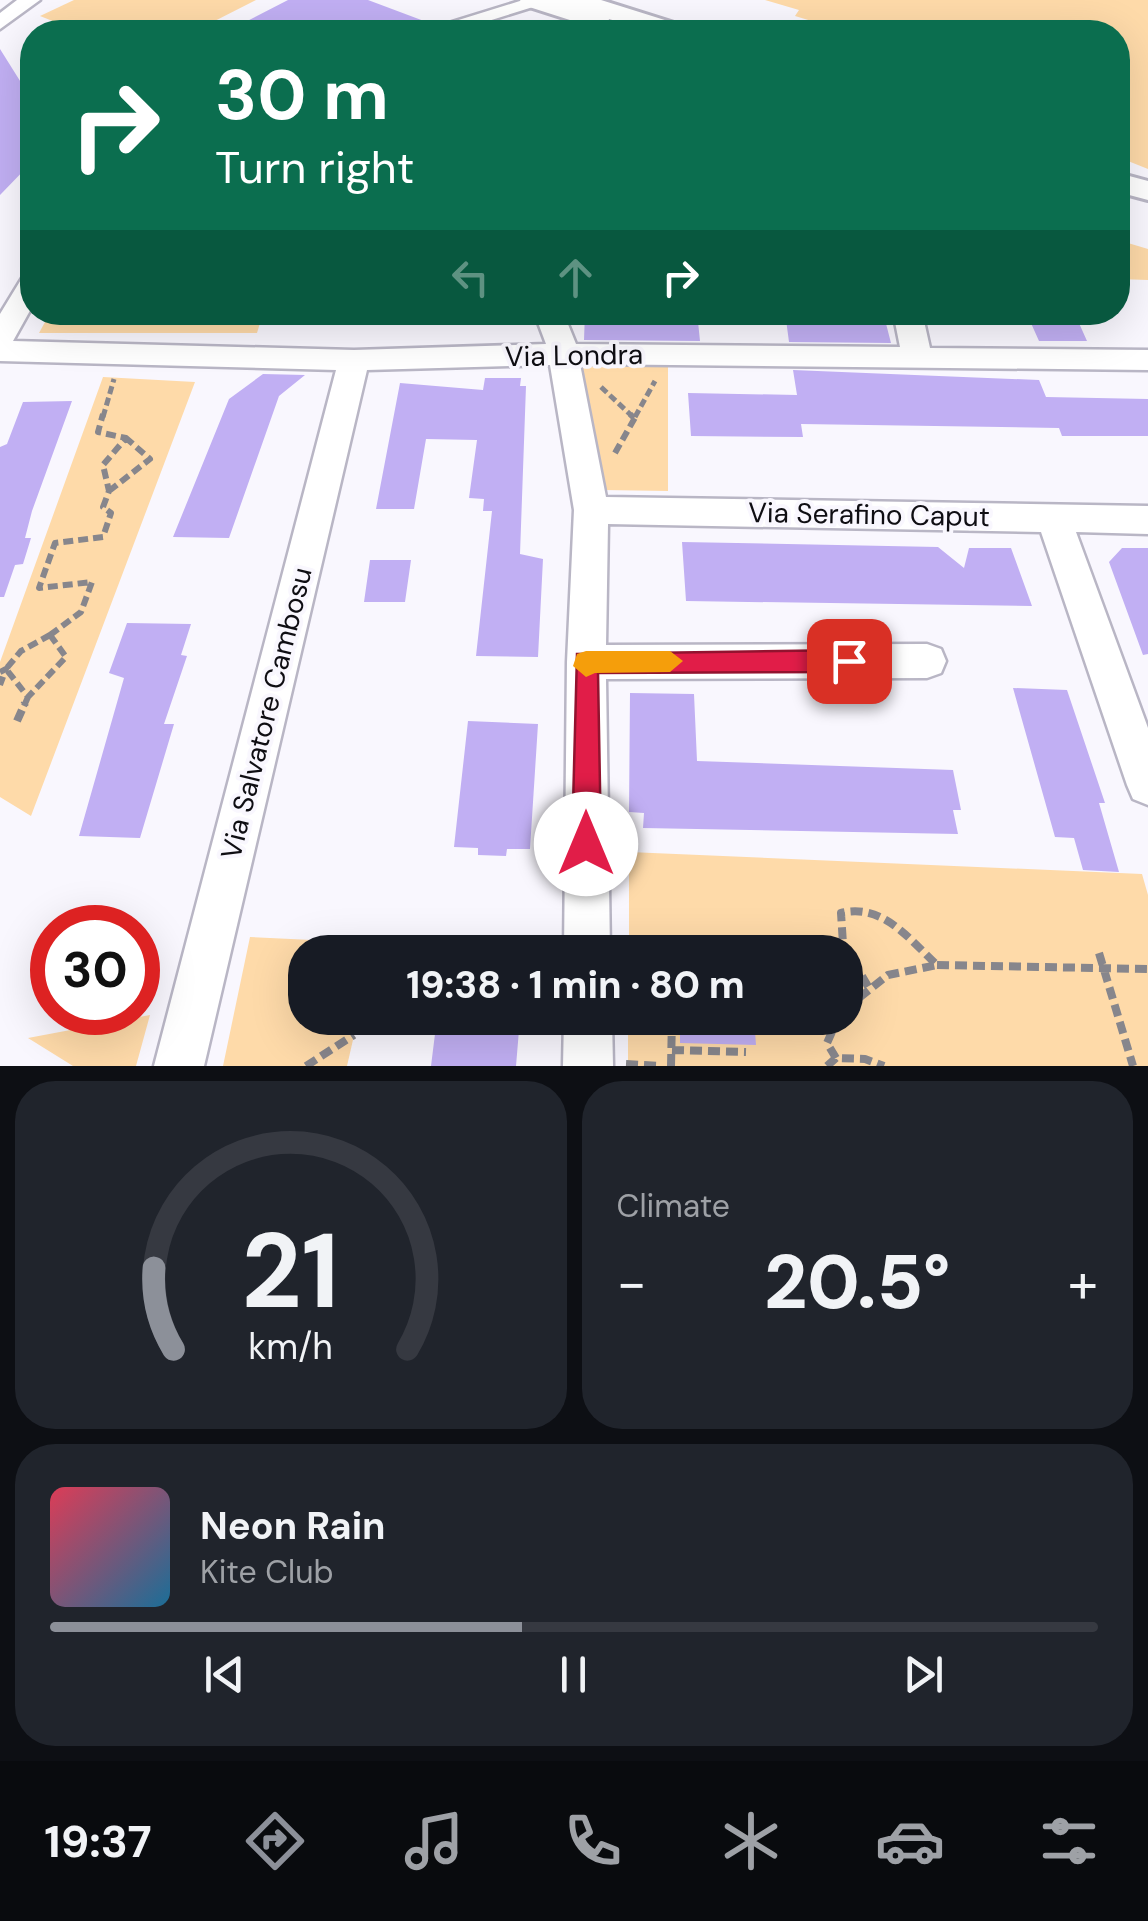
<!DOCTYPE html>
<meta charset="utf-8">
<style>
body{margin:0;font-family:"DM Sans",sans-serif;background:#20242c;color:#f1f3f6;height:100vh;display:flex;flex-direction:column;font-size:38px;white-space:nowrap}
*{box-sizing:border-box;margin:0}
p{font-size:32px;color:#9ea1a6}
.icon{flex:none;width:55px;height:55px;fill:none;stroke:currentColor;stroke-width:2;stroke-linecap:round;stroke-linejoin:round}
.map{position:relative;height:1066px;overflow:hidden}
.side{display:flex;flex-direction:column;gap:15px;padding:15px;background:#0d0f14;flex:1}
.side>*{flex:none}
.hud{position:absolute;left:20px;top:20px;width:1110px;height:305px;border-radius:40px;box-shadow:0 10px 40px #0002;background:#0b6e4f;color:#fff;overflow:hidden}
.speed{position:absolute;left:30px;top:905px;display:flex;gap:20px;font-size:50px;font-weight:700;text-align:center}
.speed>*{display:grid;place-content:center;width:130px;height:130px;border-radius:50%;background:#171b24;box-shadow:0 10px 40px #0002;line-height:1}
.speed .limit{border:15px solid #d22;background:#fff;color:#111}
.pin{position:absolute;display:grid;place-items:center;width:85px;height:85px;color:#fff;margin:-42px;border-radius:20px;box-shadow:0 5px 15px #0006}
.me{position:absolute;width:110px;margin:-55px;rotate:0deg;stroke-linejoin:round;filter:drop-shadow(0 0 8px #0008)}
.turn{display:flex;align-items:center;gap:35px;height:210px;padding:0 30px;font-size:45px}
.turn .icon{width:130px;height:130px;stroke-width:2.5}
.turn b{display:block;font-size:70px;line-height:85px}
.lanes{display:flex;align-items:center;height:95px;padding:0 30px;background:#0003;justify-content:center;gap:50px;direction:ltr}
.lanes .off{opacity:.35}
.big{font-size:75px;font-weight:800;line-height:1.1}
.side .widget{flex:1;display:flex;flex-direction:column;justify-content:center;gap:15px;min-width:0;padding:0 35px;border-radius:40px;background:#20242c}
.side .dial{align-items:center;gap:0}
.dial svg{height:260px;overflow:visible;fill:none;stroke:#363941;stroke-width:7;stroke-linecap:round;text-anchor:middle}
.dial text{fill:#f1f3f6;stroke:none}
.song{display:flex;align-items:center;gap:30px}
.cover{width:120px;height:120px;border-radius:15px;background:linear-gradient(135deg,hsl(350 70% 55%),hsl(200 70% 35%))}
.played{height:10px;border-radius:5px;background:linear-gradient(90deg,#8c9099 45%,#363941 45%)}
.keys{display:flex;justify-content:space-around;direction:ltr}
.heat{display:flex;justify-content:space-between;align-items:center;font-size:55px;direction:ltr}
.side .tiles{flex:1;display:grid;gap:15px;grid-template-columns:1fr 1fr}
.widget:last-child{grid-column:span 2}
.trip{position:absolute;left:288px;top:935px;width:575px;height:100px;border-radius:40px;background:#171b24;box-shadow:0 10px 40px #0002;font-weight:800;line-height:100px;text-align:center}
.menu{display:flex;height:160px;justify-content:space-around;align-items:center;background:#090b0e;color:#9ea1a6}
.menu .icon{width:70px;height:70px}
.menu .on{color:#8c9099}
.menu b{font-size:45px;color:#f1f3f6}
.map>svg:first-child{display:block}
.green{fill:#fedaa9}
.building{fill:#c1aff3}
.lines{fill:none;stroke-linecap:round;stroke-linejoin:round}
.minor-casing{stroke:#b9b6c5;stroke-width:5}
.tertiary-casing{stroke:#b9b6c5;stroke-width:6}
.path-far2{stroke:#87868c;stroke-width:5;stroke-dasharray:8 4;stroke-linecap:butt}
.path-far1{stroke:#87868c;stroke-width:6;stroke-dasharray:10 5;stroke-linecap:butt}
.path{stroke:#87868c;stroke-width:8;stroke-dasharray:12 6;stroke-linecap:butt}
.minor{fill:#fff;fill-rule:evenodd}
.tertiary{fill:#fff;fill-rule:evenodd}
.route{fill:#e11d48;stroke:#92132f;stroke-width:2.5}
.slow{fill:#f59e0b}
.labels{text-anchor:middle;stroke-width:8;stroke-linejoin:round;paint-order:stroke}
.street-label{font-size:28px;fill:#0f0e13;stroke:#f9f7fe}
</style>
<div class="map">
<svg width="1148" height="1066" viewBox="0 0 1148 1066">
<rect width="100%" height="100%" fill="#f9f7fe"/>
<path class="green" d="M74,0H256L193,32H80L40,16Z
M765,0H1148V169L1118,157V32H848L795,16L799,10Z
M1118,240L1148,249V280L1118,279Z
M50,313V312L263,313L257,333H39Z
M668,362V491L603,490L578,363Z
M103,377L195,382L31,816L0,797V662Z
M629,852L1142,874L1148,895V1066H628V1018H845V952H629Z
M250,937L375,943L373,952H305V1018H358L347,1066H223Z
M150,1015L136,1066H73L28,1038Z"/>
<path class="building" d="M288,0H368L432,24L416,32H226Z
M0,49L32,100V162L0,195Z
M585,312H697L700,341L584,340Z
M785,312H883L891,343L789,342Z
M1026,312H1074L1087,341H1039Z
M793,370L1039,380L1046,397L1148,399V436H1062L1059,428L801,424L803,437L691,436L688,393L797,395Z
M263,374L305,375L279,396L229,538L173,537L229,399Z
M485,378H521L520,386H526L520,554L543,559L538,657L476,656L492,511H483L484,499L469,498L477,440L426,439L414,509H376L400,383L483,390Z
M72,401L32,511L25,538H31L23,564L15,565L4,597H0V447L7,444L23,402Z
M682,542L938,547L964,568L969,548H1011L1032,606L686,601Z
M1122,548H1148V654L1143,655L1109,562Z
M370,560H411L405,602H364Z
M127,623L191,624L181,655L187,656L164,724H174L140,838L79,836L124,678L109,673Z
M1013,688L1067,690L1105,803H1099L1119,872L1083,870L1074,838L1055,837Z
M630,693L694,694L697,761L953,770L961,810H953L958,834L643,828L644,813L629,812Z
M468,721L538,724L530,849H507L506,856L478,855V848L454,847Z
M437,1018H520L516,1066H431Z
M680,1018H754L756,1045L680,1043Z"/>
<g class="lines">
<g class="minor-casing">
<path id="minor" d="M17,0H40L0,29V13Z
M523,0L549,2L453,32H420Z
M32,275V307L13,341L354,350L546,344L534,312H563L576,344L900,347L893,312H922L930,348L1148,350V370L580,364L606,497L1148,506V534L1076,532L1148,728V805L1133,799L1127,785L1041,532L608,524L606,645L927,644L941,649L946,661L941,673L927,678L606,679L610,952H564L567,662L574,510L550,365L367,370L204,1066H154L336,370L0,361V314L22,278Z
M564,1018H612L613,1066H563Z"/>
</g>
<g class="tertiary-casing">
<path id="tertiary" d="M520,0H601L687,27L691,32H653L609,19L607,26L598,29L523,5Z
M1118,173L1148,181V200L1118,192Z"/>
</g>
<path class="path-far2" d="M601,387L633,417
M103,417L114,379
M635,417L655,381"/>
<path class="path-far1" d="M630,414L634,418
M615,453L637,414
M109,491L150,459L126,438
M50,635L66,657L28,697L6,669L21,651Z
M50,635L81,612L92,582L39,588L55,543L103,537L111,513L103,507L109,491L103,465L126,438L98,432L103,414
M0,672L6,669L0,685
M24,706L28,697"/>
<path class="path" d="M17,721L25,703
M1099,953L1133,1066
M937,965L1148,969
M845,1009L888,975L937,965C909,939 883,903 841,913L843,944L869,988
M672,1050L746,1052
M836,1058L827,1043L838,1018
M626,1064L661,1066
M306,1066L354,1035
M671,1066L672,1018
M827,1066L836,1058L865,1059L884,1066"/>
<use href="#minor" class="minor"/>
<use href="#tertiary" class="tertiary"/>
</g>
<path class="route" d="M849,650L862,661L849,672L598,673L601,844L597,853L586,857L576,853L572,844L577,654Z"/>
<path class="slow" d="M586,651H670L683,661L670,672L595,673L586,677L573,666L577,654Z"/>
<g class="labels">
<g class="street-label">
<text transform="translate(574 355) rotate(-1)" y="10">Via Londra</text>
<text transform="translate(869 514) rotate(1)" y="10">Via Serafino Caput</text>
<text transform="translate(266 713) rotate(-76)" y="10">Via Salvatore Cambosu</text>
</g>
</g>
</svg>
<div class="speed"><div class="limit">30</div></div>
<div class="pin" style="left:849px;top:661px;background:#d93025"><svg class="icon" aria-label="arrive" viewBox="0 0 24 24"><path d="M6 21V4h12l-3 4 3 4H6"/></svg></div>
<svg class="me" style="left:586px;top:844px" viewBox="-20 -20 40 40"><circle r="19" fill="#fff"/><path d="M0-13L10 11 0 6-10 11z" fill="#e11d48"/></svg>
<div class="trip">19:38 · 1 min · 80 m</div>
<div class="hud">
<div class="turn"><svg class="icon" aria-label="right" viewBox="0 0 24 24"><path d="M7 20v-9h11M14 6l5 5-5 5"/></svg><div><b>30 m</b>Turn right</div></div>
<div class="lanes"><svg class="icon off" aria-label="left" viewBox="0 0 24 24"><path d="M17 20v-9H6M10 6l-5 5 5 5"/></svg><svg class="icon off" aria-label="ahead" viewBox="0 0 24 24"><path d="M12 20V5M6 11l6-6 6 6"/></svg><svg class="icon" aria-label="right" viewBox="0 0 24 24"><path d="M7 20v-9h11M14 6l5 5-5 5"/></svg></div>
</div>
</div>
<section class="side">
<div class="tiles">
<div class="widget dial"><svg viewBox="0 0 100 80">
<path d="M14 69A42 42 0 1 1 86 69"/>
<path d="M14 69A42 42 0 0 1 8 44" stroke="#8c9099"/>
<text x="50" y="56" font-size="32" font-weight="700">21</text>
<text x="50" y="72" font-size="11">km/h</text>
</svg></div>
<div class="widget"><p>Climate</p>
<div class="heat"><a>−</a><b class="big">20.5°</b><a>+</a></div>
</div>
<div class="widget">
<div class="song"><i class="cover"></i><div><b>Neon Rain</b><p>Kite Club</p></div></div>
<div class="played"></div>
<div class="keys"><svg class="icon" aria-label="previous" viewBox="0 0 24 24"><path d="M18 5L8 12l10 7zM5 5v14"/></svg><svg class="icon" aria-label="pause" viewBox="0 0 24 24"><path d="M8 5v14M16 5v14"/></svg><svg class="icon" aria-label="next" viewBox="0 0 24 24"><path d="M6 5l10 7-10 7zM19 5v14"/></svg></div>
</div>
</div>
</section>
<nav class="menu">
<b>19:37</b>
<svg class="icon on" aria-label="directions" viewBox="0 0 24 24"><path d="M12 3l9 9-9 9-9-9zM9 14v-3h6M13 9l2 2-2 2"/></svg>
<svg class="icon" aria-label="music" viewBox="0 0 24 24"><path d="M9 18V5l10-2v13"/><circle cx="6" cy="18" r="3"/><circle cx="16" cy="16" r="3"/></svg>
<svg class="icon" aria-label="phone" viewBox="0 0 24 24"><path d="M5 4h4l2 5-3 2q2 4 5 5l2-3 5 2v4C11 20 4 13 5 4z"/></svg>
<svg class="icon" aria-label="climate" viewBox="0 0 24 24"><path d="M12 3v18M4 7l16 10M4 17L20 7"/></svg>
<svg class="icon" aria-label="car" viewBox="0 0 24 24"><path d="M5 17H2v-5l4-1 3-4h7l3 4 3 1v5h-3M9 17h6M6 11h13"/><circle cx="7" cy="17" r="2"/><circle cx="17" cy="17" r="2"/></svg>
<svg class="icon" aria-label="filters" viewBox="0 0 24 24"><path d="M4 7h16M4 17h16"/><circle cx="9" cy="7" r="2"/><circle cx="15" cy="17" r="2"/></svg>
</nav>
